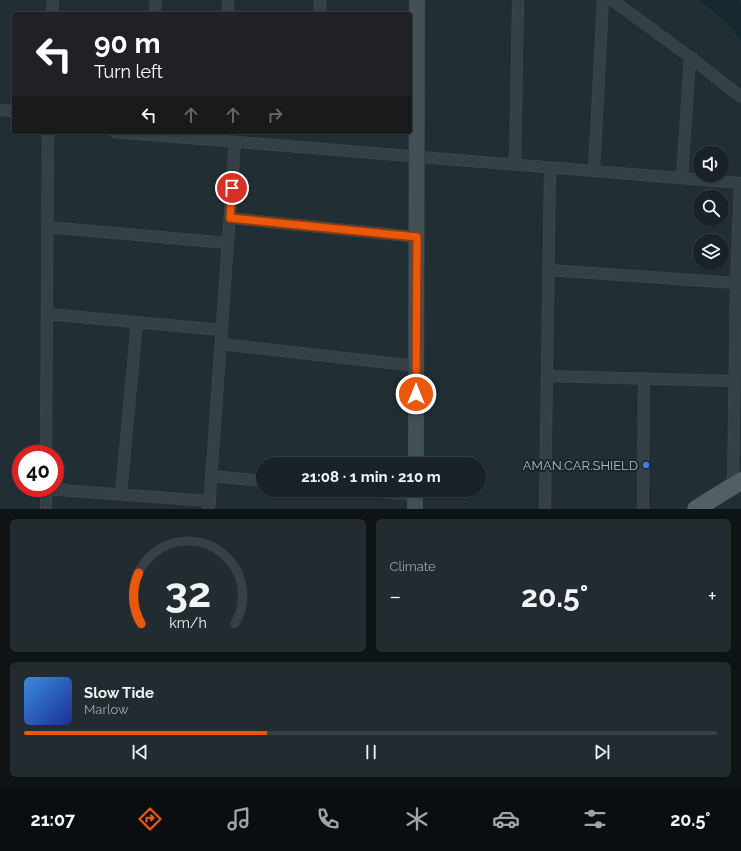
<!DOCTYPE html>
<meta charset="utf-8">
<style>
body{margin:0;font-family:Raleway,sans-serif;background:#222b2f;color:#f1f3f6;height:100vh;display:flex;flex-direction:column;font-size:15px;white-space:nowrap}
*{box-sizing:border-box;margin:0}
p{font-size:13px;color:#9fa4a7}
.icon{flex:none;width:22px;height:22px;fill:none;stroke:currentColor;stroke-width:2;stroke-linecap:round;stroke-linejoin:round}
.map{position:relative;height:509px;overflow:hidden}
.drawer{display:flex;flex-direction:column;gap:10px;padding:10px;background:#0e1315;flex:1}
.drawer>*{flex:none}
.guide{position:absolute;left:12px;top:12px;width:400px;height:122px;border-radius:4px;box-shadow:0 1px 3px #0004,0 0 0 1px #374044;background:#202124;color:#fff;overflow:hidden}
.fabs{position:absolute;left:693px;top:146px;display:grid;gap:8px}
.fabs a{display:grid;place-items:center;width:36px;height:36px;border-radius:50%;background:#192327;box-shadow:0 1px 3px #0004,0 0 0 1px #374044;font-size:20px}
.speed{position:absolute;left:12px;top:445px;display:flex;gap:8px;font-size:20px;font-weight:700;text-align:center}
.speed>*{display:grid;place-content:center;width:52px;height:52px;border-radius:50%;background:#192327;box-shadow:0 1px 3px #0004,0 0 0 1px #374044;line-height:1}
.speed .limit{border:6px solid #d22;background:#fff;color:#111}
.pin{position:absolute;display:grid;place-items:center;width:34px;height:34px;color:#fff;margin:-17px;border:2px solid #fff;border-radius:50%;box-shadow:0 1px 4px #0007}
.me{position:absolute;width:44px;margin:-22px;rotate:0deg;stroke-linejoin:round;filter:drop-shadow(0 0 3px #0008)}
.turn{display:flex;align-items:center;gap:14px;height:84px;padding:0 16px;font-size:18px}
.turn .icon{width:52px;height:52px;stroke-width:2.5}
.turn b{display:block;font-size:28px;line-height:34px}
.lanes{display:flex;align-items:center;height:38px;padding:0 16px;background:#0003;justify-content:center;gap:20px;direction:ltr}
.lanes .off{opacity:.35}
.big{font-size:30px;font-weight:700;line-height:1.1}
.drawer .widget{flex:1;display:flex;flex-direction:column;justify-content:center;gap:6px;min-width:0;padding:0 14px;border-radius:6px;background:#222b2f}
.drawer .dial{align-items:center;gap:0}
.dial svg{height:104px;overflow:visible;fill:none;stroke:#374044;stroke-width:7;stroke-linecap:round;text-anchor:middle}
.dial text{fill:#f1f3f6;stroke:none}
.song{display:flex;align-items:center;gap:12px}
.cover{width:48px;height:48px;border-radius:6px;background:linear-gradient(135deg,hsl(210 70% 55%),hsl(230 70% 35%))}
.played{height:4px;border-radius:2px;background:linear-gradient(90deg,#ea580c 35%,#374044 35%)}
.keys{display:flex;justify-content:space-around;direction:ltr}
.heat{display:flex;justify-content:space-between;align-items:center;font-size:22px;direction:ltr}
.drawer .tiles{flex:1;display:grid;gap:10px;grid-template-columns:1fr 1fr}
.widget:last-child{grid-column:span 2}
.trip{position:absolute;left:256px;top:457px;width:230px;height:40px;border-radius:20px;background:#192327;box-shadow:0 1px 3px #0004,0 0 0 1px #374044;font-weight:700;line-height:40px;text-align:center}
.menu{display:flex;height:64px;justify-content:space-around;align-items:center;background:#0a0e10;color:#9fa4a7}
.menu .icon{width:28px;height:28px}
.menu .active{color:#ea580c}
.menu b{font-size:18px;color:#f1f3f6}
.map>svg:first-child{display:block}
.water{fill:#162830}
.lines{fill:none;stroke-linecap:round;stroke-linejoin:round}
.street-casing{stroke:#404c51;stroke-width:12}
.secondary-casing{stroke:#404c51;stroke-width:16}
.primary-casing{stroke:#404c51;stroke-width:18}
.street{stroke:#344045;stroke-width:11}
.secondary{stroke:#425157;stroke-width:15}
.primary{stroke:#526065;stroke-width:17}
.route-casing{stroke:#983908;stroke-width:10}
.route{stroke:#ea580c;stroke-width:7}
.shop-dot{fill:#3f7fe0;stroke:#192529;stroke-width:1.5}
.labels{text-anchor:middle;stroke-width:4;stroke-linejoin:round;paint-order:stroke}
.poi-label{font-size:13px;fill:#aebbc2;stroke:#192529;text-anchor:end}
</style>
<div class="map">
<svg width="741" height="509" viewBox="0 0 741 509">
<rect width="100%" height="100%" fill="#212f34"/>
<path class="water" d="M699,0H737L741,5V41L726,22Z"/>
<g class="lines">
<g class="street-casing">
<path id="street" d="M228,0V14
M612,0L690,57L741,97
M52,14L53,0
M155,14L156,0
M320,14V0
M0,110L14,111
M115,132L741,183
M515,165L518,0
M594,171L603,0
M682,178L690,57
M230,218L417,237
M47,227L228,243
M548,270L736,283
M47,314L222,330
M221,344L416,366
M547,376L733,381
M46,454L48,132
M211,476L263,481
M733,487L736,283L740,183
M46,489L210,501
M362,490L415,495
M121,493L137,322
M46,509V488
M209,509L235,142
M545,509L550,168
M643,509L644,378"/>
</g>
<g class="secondary-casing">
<path id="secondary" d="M416,464L417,0
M415,509V490"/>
</g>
<g class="primary-casing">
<path id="primary" d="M696,509L741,481"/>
</g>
<use href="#street" class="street"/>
<use href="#secondary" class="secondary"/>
<use href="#primary" class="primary"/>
</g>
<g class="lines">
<g class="route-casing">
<path id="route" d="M232,188L230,218L417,237L416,394"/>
</g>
<use href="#route" class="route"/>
</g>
<circle class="shop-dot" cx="646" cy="465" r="4"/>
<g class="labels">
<g class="poi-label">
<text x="638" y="470">AMAN.CAR.SHIELD</text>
</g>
</g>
</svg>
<div class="fabs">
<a><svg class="icon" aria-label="sound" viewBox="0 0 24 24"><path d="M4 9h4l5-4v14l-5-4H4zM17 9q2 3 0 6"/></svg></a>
<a><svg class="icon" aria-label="search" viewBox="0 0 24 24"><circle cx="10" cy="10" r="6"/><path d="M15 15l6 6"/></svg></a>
<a><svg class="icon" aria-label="layers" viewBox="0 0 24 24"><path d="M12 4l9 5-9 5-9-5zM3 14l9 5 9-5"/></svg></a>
</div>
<div class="speed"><div class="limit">40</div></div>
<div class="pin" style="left:232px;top:188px;background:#d93025"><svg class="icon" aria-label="arrive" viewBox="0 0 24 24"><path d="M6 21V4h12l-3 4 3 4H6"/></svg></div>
<svg class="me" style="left:416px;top:394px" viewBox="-20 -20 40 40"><circle r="17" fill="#ea580c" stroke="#fff" stroke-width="3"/><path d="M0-11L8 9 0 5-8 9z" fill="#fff"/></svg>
<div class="trip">21:08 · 1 min · 210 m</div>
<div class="guide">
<div class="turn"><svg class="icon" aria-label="left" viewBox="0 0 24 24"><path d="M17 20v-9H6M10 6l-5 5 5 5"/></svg><div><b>90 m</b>Turn left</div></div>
<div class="lanes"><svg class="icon" aria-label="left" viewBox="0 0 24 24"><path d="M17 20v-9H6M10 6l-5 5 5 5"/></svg><svg class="icon off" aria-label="ahead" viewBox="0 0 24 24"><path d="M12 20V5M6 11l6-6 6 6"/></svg><svg class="icon off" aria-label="ahead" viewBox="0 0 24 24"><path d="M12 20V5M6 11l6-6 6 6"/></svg><svg class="icon off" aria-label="right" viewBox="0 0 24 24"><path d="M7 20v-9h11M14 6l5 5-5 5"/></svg></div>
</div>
</div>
<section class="drawer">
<div class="tiles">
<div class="widget dial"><svg viewBox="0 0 100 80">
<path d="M14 69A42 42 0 1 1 86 69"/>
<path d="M14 69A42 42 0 0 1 12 30" stroke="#ea580c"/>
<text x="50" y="56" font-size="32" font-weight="700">32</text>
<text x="50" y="72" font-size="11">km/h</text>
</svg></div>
<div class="widget"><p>Climate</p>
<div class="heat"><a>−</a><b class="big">20.5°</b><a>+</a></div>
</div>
<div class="widget">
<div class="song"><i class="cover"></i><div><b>Slow Tide</b><p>Marlow</p></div></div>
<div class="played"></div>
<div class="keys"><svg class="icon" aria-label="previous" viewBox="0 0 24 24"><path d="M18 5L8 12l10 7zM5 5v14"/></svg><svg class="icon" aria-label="pause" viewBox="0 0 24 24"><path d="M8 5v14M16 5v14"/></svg><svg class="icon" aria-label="next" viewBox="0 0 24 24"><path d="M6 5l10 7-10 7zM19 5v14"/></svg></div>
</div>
</div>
</section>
<nav class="menu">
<b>21:07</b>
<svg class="icon active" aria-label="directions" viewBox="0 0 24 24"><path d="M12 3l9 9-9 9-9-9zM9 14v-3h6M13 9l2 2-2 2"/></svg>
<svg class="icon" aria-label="music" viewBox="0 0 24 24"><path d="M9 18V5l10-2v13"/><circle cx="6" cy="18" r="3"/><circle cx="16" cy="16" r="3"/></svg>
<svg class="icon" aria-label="phone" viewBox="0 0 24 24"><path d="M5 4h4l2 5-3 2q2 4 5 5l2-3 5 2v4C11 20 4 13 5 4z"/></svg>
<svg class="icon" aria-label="climate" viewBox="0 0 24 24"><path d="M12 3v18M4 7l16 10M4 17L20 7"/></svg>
<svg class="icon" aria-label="car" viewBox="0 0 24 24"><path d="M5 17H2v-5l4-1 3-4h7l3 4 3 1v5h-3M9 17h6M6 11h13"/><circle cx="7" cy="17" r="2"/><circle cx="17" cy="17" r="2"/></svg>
<svg class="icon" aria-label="filters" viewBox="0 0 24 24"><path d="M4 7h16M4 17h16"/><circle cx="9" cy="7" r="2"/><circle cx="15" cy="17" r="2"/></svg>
<b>20.5°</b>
</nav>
